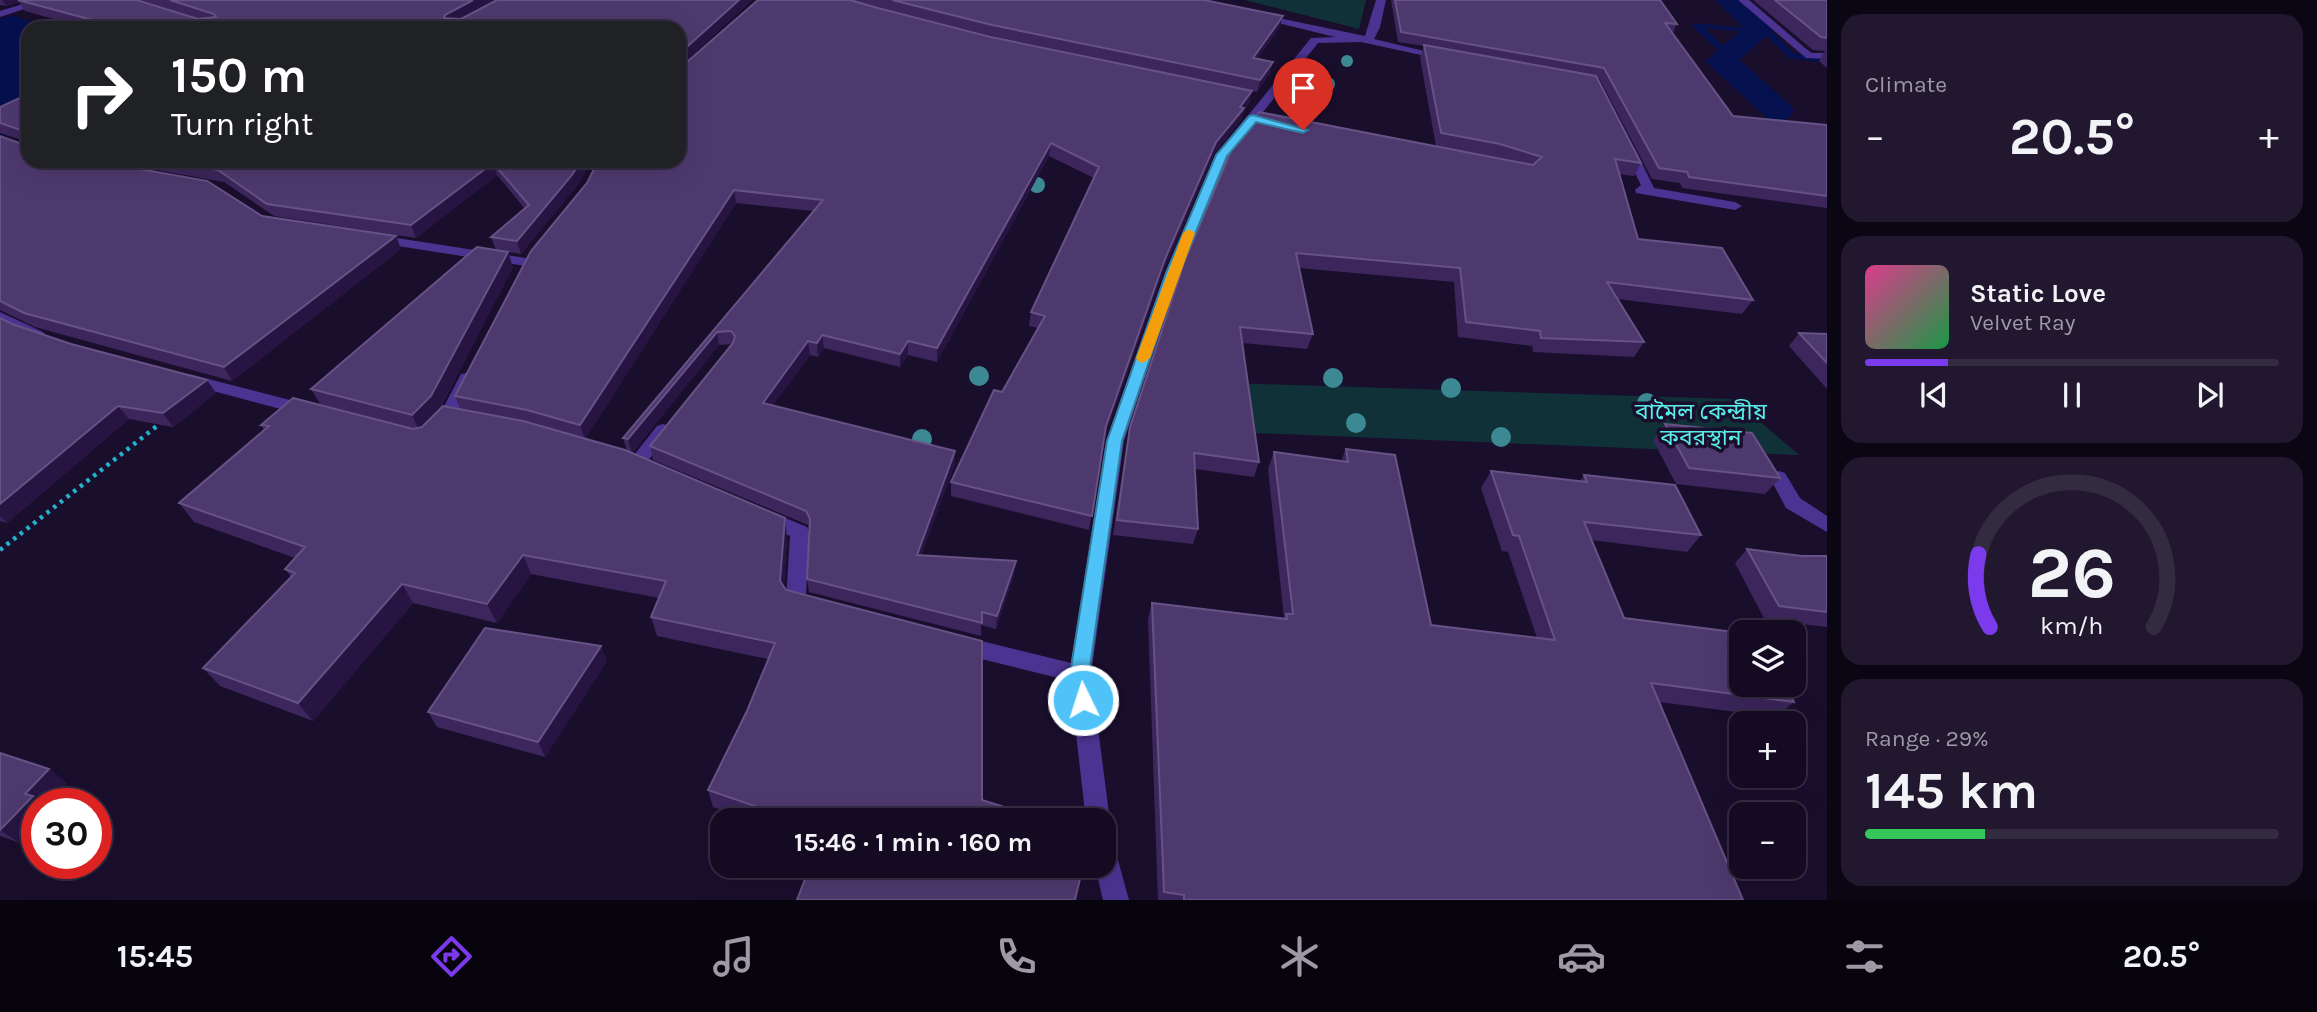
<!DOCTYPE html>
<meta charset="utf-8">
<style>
body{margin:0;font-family:Karla,"Noto Sans Bengali",sans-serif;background:#21182f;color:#f1f3f6;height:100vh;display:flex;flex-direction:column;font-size:26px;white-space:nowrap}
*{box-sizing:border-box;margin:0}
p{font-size:23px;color:#9d9aa5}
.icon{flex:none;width:38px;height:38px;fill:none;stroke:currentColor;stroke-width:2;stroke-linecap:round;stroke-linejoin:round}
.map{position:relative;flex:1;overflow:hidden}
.panel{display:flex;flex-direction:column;gap:14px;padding:14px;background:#0b0613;width:490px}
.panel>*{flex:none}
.guide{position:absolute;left:21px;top:21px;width:665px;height:147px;border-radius:21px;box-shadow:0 7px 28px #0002,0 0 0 2px #332b40;background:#202124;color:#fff;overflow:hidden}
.tools{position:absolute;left:1729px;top:620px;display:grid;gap:14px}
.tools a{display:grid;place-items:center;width:77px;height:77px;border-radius:14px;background:#140a22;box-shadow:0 7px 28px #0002,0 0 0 2px #332b40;font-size:35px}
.speed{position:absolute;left:21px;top:788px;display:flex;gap:14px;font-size:35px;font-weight:700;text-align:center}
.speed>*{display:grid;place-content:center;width:91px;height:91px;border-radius:50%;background:#140a22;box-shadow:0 7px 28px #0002,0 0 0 2px #332b40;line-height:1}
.speed .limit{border:10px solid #d22;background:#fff;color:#111}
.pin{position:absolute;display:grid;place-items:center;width:60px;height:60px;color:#fff;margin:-72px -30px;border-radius:50% 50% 50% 0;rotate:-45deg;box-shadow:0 0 7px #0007}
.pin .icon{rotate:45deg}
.me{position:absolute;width:77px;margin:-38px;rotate:356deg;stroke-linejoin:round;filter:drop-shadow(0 0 5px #0008)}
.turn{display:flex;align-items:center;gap:24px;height:147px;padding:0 35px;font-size:32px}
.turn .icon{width:91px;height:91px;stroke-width:2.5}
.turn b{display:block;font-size:49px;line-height:60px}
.big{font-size:52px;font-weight:700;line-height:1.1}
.panel .card{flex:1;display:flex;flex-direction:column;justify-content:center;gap:10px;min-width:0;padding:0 24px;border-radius:21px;background:#21182f}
.panel .dial{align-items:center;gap:0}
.dial svg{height:182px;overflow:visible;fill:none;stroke:#332b40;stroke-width:7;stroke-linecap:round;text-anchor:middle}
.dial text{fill:#f1f3f6;stroke:none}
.song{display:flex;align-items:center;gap:21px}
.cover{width:84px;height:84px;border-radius:10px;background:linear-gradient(135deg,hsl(330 70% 55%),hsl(140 70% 35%))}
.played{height:7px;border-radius:4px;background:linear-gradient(90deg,#7c3aed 20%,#332b40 20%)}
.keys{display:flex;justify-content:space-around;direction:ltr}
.heat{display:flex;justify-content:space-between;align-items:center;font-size:38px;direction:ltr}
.charge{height:10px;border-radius:5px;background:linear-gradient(90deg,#34c759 29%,#332b40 0)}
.trip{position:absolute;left:710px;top:808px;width:406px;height:70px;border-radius:21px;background:#140a22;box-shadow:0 7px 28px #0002,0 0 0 2px #332b40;font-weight:700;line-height:70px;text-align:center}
.tab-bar{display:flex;height:112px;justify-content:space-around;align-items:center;background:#08040e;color:#9d9aa5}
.tab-bar .icon{width:49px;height:49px}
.tab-bar .selected{color:#7c3aed}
.tab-bar b{font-size:32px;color:#f1f3f6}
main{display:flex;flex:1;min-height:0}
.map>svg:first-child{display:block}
.green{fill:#103138}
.water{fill:#05104f}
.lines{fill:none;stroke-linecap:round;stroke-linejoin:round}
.stream{fill:#05104f;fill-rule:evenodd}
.canal{fill:#05104f;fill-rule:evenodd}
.path{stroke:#22b2cb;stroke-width:4.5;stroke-dasharray:3.5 5;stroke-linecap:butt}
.minor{fill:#4b3491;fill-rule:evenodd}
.tree{fill:#3c8993}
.wall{fill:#3c265c;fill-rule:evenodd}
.shaded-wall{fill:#271442}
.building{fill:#4e396e;stroke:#665284;stroke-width:2}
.route{fill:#4fc3f7;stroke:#337fa1;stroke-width:2}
.slow{fill:#f59e0b}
.labels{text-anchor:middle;stroke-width:7;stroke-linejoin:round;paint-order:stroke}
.park-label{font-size:23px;fill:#58ede7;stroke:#1a0e2d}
</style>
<main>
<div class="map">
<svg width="1827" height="900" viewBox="0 0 1827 900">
<rect width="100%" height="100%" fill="#1a0e2d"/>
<path class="green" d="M1245,0H1366L1359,29Z
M1195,382L1734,399L1799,455L1206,431Z"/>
<path class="water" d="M12,15L51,28H28V129L20,133L0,135V19Z"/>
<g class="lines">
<path class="stream" d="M1693,23L1770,30L1795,54L1827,57V63L1789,58L1765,34L1704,28L1783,99L1786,123L1827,128V134L1778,127L1775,102L1693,27Z"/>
<path class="canal" d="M1715,0H1744L1775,28L1738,61L1789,104L1794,111L1789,118L1778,121L1767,118L1705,61L1744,28Z"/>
<path class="path" d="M0,550L162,422"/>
<path class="minor" d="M36,0H51L0,17V11Z
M1376,0H1386L1380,27L1374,39L1449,57L1444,60L1361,42L1318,43L1228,156L1179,273L1124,441L1091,674L1110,821L1104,830V821H1086L1070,681L961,654L954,651L951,645L954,639L961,636L1071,663L1106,441L1165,273L1216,155L1311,38L1335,37L1254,17L1259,14L1365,36Z
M1738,0H1749L1805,48L1812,53H1827V59L1806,58Z
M1629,145L1635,149L1654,188L1735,202L1742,206L1735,210L1636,193L1635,190L1641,185L1623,149Z
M377,235L526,258L533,262L526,266L372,242V236Z
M0,312L43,332L46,335L43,338H33L0,323Z
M467,373L475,378L458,412L467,414L469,418L461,424L441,420L439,416L461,374Z
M189,374L313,406L315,410L307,416L183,383L181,379L183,375Z
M663,424L669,426L672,430L669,434L643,467H631L628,463L631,459L657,426Z
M1779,471L1785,473L1800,498L1827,516V532L1786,508L1770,478L1773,473Z
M766,510L807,527L809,532L806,595L816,598L819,604L816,610C806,613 798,609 789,606L786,600L790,536L759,522L757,517L759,512Z
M1104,839L1113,842L1129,900H1103L1095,866H1104Z"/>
</g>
<g class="tree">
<circle cx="1347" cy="61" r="6"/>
<circle cx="1328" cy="84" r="7"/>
<circle cx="1037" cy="185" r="8"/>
<circle cx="979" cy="376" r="10"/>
<circle cx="1333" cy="378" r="10"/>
<circle cx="1451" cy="388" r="10"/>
<circle cx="1647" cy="403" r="10"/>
<circle cx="1356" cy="423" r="10"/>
<circle cx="1501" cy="437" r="10"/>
<circle cx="922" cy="439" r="10"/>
</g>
<path class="wall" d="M0,0H137L198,19H200L141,0H752L679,67V28H86L25,11L19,2L6,6L0,5Z
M758,0H1204L1280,27L1258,58L1273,62L1270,73L1257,92L1252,91L1249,103L1244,110L1241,120L1214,154L1163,272L1104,438L1089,530L951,496V482L1038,328L1029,326L1031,312L1094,178L1049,156L937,362L908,355L900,367L824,348L818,357L810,355L773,405L955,464L921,555L1014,575L996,629L981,625V636L809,592L807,579L810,528L808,525L653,460L650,446L732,344L719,345L632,453L787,538L784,587L786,590L982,800L1049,821H754L713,807L708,790L747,711L768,659L657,636L651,617L659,598L531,574L497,623L413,603L313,721L220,686L203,668L291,577L285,569L295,558L194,522L179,503L264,430L261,425L414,429L320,404L311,389L513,267L439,410L460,409L455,396L587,183ZM850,0L992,36L1204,81L991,37L878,8ZM736,203L813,211L623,438L627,451L585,439Z
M1391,0H1660L1677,24L1673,33L1733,116L1827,125V208L1682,188L1680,183L1652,179L1599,78H1597L1641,163L1634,176L1619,174L1638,239L1753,300L1742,314L1617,299L1644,342L1634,357L1533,352L1532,346L1458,337L1454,282L1299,268L1313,334L1307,349L1242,343L1259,462L1254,477L1195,469L1198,529L1193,544L1113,535L1127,442L1130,427L1185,260L1436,146L1420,58L1424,46L1398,42Z
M1753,0H1827V68L1819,61L1825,51L1813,50Z
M28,94V161L401,249L232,381L35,327L0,310V136L19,143L22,140L0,133V107Z
M106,161H592L576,187L521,254L496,250L491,237L525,209L497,175L416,238L274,216L224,182Z
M0,318L12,324L216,393L173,427L129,419L7,523L0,521Z
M1799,333L1827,334V389L1789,346Z
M1665,424L1780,478L1765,494L1676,484L1653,440Z
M1346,449L1431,625L1537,638L1508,552L1502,551L1481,488L1491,471L1580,481L1584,475L1701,535L1687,552L1591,540L1624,618L1794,702L1776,717L1659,702L1743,900H1158L1148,619L1152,603L1284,618L1268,469L1274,452L1341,461Z
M1747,549L1802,556H1827V627L1765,620L1735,563Z
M607,661L545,757L437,727L428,712Z
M0,753L49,769L67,783L48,803H37V826L20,843L0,836Z"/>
<path class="shaded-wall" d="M2,0H27H18L19,2L6,6Z
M473,0H497L449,26L444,18L445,15Z
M739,0H752L679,67V54Z
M1283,16L1280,27L1250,69L1253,58Z
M1273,62L1270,73L1257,92L1260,80Z
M1252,91L1249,103L1244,110L1241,120L1214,154L1163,272L1104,440L1106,426L1165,259L1216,142Z
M1051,143L1049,156L937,362V348Z
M581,161H592L576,187L521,254L517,241Z
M493,163L497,175L416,238L411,225Z
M734,190L736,203L585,439L580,425Z
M396,236L401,249L232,381L224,367Z
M508,252L513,267L438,411L419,430L412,415Z
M717,332L719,345L632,453L628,439Z
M822,335L824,348L818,357L817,343Z
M808,341L810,355L765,416L763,403Z
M908,341V355L900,367V354Z
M207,380L216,393L173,427L163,413Z
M118,406L129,419L7,523L0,516V504Z
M955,451V464L916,568L917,555Z
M785,518L787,538L783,600L780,581Z
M523,555L531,574L497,623L487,604Z
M1016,561L1014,575L996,629L997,616Z
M402,584L413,603L313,721L298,703Z
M601,646L607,661L545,757L538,742Z
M49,769L67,783L48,803H37V826L20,843L0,830L25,794Z"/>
<path class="building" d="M18,0H137L198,19L216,17L214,14L170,0H473L445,15L444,18L461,19L497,0H739L679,54V28H122Z
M758,0H850L878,8L991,37L1252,91L1240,107L1244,108L1216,142L1165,259L1106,426L1092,516L951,482L994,390L1002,392L1045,316L1031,312L1099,167L1051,143L937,348L908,341L900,354L822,335L817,343L808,341L763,403L955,451L917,555L1016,561L997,616L982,612V623L807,579L810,519L806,511L650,446L733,343L735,336L731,331L717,332L628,439L623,438L823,200L734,190L580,425L527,410L455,396L531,251L587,183L598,161H679V69Z
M892,0H1204L1283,16L1253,58L1273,62L1260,80L992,25Z
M1395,0H1660L1677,24L1665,23L1733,116L1827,125V196L1689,177L1687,172L1659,168L1604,68L1401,32Z
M1775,0H1827V38L1821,37Z
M1424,45L1596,76L1641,163L1615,159L1638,239L1722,248L1753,300L1607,282L1644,342L1541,338L1540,331L1466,322L1460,268L1296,253L1313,334L1240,327L1259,462L1194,453L1198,529L1117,520L1130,427L1185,260L1234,144L1259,112L1533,165L1542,157L1500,144L1441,133Z
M28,94V161H95L207,181L262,216L396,236L224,367L24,313L0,301V136L19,143L22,141L21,130L0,123V107Z
M168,161H581L572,175L517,241L491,237L529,205L493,163L411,225L267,204L218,170Z
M477,247L508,252L431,396L412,415L311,389Z
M0,318L12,324L71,344L207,380L163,413L118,406L0,504Z
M1799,333L1827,334V363Z
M293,398L413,429L422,427L443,406L523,421L625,450L785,518L780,581L786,590L982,641V800L1049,821H798L708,790L747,711L775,643L651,617L666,581L523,555L487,604L402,584L298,703L203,668L295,573L285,569L305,547L179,503L269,426L261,425Z
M1665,424L1752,433L1780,478L1689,468Z
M1346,449L1395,455L1431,625L1555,640L1519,536L1513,535L1491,471L1587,482L1584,475L1675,485L1701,535L1584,522L1624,618L1741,633V684H1785L1794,702L1651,683L1743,900H1184V895L1164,892L1152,603L1287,619L1286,614H1293L1274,452L1348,462Z
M1747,549L1802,556H1827V612L1779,606Z
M485,628L601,646L538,742L428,712Z
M0,753L49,769L25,794L33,796L0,830Z
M810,866H1083L1075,900H797Z"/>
<path class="route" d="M1253,115L1308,130L1303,133L1256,122L1227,156L1179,273L1122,441L1089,674L1093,700L1090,706L1083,708L1076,706L1070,674L1107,441L1166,273L1216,155L1249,116Z"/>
<path class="slow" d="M1189,229L1195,233L1150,358L1143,363L1138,361L1136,358L1183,233Z"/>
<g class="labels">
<g class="park-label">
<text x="1701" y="419">বামৈল কেন্দ্রীয়<tspan x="1701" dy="26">কবরস্থান</tspan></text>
</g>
</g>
</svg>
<div class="tools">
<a><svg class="icon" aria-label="layers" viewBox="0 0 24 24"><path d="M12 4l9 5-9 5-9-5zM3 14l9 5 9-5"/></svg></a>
<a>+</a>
<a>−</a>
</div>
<div class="speed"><div class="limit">30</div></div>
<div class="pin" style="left:1303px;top:130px;background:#d93025"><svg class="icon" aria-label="arrive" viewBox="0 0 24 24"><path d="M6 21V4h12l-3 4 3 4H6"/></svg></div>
<svg class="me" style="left:1083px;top:700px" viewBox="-20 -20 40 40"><circle r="17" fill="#4fc3f7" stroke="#fff" stroke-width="3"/><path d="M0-11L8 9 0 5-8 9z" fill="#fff"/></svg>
<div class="trip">15:46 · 1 min · 160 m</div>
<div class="guide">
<div class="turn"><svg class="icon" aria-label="right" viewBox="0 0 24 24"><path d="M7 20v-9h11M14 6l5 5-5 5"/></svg><div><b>150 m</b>Turn right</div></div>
</div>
</div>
<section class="panel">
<div class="card"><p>Climate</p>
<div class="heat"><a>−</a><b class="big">20.5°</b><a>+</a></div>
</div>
<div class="card">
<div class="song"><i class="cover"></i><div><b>Static Love</b><p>Velvet Ray</p></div></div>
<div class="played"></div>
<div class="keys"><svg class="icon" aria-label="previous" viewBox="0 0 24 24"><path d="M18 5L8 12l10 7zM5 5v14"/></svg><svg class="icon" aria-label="pause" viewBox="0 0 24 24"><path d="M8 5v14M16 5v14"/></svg><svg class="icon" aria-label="next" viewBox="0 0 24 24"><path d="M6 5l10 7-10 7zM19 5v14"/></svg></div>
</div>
<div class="card dial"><svg viewBox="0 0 100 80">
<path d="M14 69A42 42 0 1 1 86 69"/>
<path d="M14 69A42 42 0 0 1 9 37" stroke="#7c3aed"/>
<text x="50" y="56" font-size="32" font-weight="700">26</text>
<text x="50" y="72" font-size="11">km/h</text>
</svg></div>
<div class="card"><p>Range · 29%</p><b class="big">145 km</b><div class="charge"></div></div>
</section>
</main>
<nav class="tab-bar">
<b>15:45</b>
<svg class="icon selected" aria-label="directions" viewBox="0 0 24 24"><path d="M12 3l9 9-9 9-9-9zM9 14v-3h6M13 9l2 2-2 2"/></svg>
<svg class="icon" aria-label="music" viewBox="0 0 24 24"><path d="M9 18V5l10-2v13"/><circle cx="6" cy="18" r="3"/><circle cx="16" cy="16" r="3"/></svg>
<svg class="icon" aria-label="phone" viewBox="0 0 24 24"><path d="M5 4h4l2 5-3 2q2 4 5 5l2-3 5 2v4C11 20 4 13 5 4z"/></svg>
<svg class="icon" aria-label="climate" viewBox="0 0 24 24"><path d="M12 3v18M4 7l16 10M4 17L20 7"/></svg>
<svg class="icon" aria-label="car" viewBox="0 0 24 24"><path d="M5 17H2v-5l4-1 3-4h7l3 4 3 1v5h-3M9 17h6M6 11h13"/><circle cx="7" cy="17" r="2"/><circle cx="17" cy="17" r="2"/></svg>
<svg class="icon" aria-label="filters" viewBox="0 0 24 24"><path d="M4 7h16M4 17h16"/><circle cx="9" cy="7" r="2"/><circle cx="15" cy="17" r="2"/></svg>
<b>20.5°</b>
</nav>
